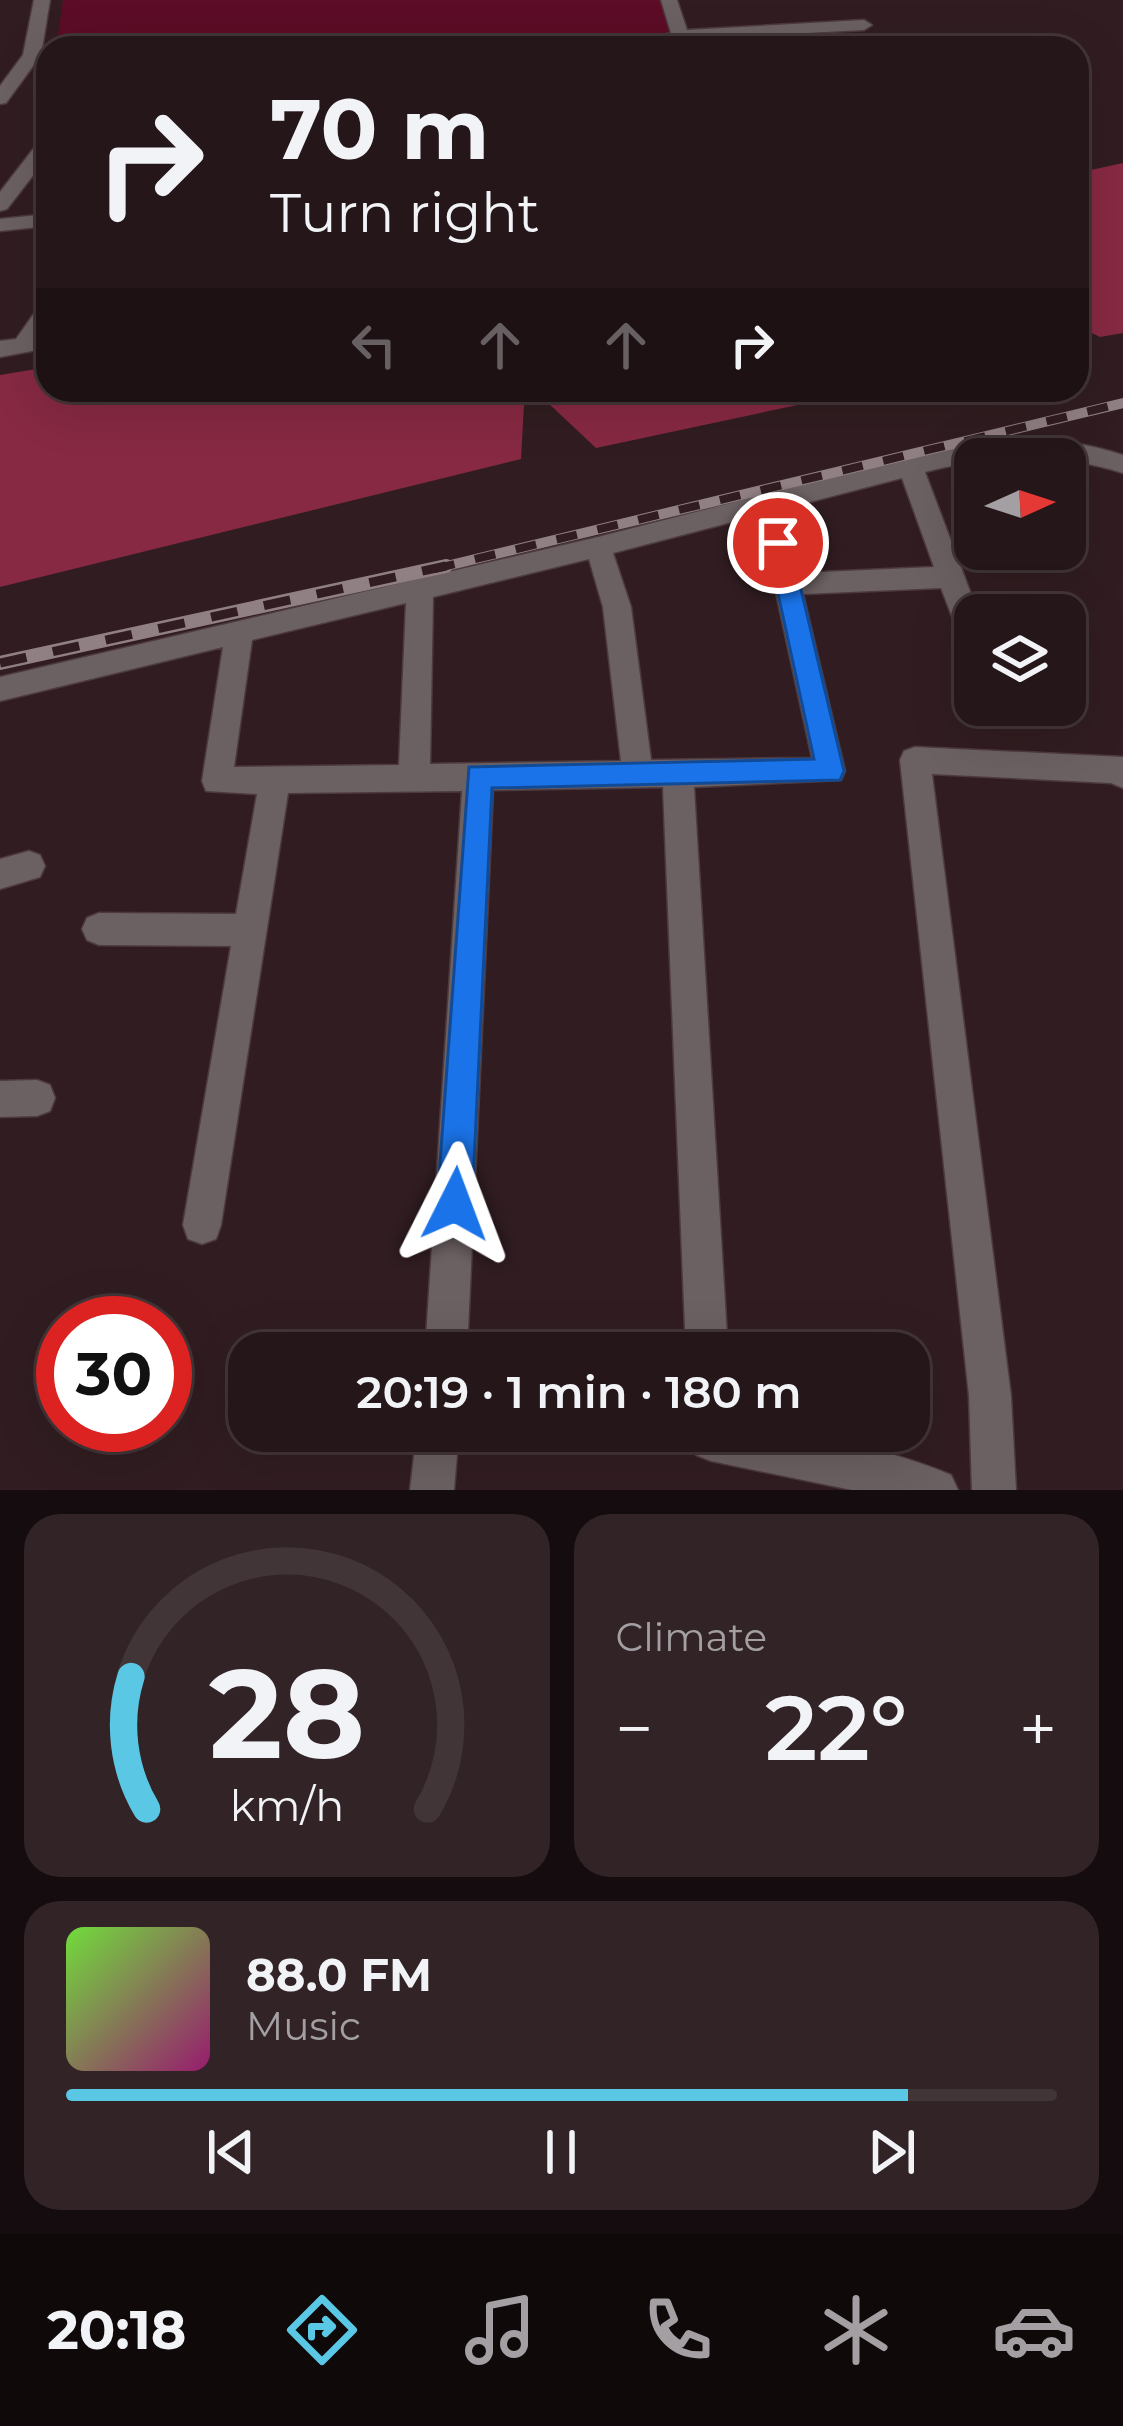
<!DOCTYPE html>
<meta charset="utf-8">
<style>
body{margin:0;font-family:Montserrat,sans-serif;background:#312326;color:#f1f3f6;height:100vh;display:flex;flex-direction:column;font-size:45px;white-space:nowrap}
*{box-sizing:border-box;margin:0}
p{font-size:39px;color:#a39fa2}
.icon{flex:none;width:66px;height:66px;fill:none;stroke:currentColor;stroke-width:2;stroke-linecap:round;stroke-linejoin:round}
.map{position:relative;height:1490px;overflow:hidden}
.sheet{display:flex;flex-direction:column;gap:24px;padding:24px;background:#140c0e;flex:1}
.sheet>*{flex:none}
.banner{position:absolute;left:36px;top:36px;width:1053px;height:366px;border-radius:36px;box-shadow:0 12px 48px #0002,0 0 0 3px #423538;background:#251619;color:#f1f3f6;overflow:hidden}
.needle{width:78px;rotate:87deg}
.fabs{position:absolute;left:954px;top:438px;display:grid;gap:24px}
.fabs a{display:grid;place-items:center;width:132px;height:132px;border-radius:24px;background:#251619;box-shadow:0 12px 48px #0002,0 0 0 3px #423538;font-size:60px}
.speed{position:absolute;left:36px;top:1296px;display:flex;gap:24px;font-size:60px;font-weight:700;text-align:center}
.speed>*{display:grid;place-content:center;width:156px;height:156px;border-radius:50%;background:#251619;box-shadow:0 12px 48px #0002,0 0 0 3px #423538;line-height:1}
.speed .limit{border:18px solid #d22;background:#fff;color:#111}
.pin{position:absolute;display:grid;place-items:center;width:102px;height:102px;color:#fff;margin:-51px;border:6px solid #fff;border-radius:50%;box-shadow:0 3px 12px #0007}
.me{position:absolute;width:132px;margin:-66px;rotate:3deg;stroke-linejoin:round;filter:drop-shadow(0 0 9px #0008)}
.turn{display:flex;align-items:center;gap:42px;height:252px;padding:0 36px;font-size:54px}
.turn .icon{width:156px;height:156px;stroke-width:2.5}
.turn b{display:block;font-size:84px;line-height:102px}
.lanes{display:flex;align-items:center;height:114px;padding:0 36px;background:#0003;justify-content:center;gap:60px;direction:ltr}
.lanes .off{opacity:.35}
.big{font-size:90px;font-weight:600;line-height:1.1}
.sheet .card{flex:1;display:flex;flex-direction:column;justify-content:center;gap:18px;min-width:0;padding:0 42px;border-radius:36px;background:#312326}
.sheet .dial{align-items:center;gap:0}
.dial svg{height:312px;overflow:visible;fill:none;stroke:#423538;stroke-width:7;stroke-linecap:round;text-anchor:middle}
.dial text{fill:#f1f3f6;stroke:none}
.song{display:flex;align-items:center;gap:36px}
.cover{width:144px;height:144px;border-radius:18px;background:linear-gradient(135deg,hsl(100 70% 55%),hsl(320 70% 35%))}
.played{height:12px;border-radius:6px;background:linear-gradient(90deg,#5ac8e5 85%,#423538 85%)}
.keys{display:flex;justify-content:space-around;direction:ltr}
.heat{display:flex;justify-content:space-between;align-items:center;font-size:66px;direction:ltr}
.sheet .tiles{flex:1;display:grid;gap:24px;grid-template-columns:1fr 1fr}
.card:last-child{grid-column:span 2}
.trip{position:absolute;left:228px;top:1332px;width:702px;height:120px;border-radius:36px;background:#251619;box-shadow:0 12px 48px #0002,0 0 0 3px #423538;font-weight:600;line-height:120px;text-align:center}
.menu{display:flex;height:192px;justify-content:space-around;align-items:center;background:#0f090a;color:#a39fa2}
.menu .icon{width:84px;height:84px}
.menu .selected{color:#5ac8e5}
.menu b{font-size:54px;color:#f1f3f6}
.map>svg:first-child{display:block}
.green{fill:#5c0c26}
.water{fill:#872943}
.lines{fill:none;stroke-linecap:round;stroke-linejoin:round}
.minor-casing{stroke:#4d3a3e;stroke-width:3}
.minor{fill:#6b6062;fill-rule:evenodd}
.rail-far1-casing{stroke:#918083;stroke-width:10}
.rail-casing{stroke:#918083;stroke-width:14}
.rail-far1{stroke:#311d21;stroke-width:8;stroke-dasharray:21;stroke-linecap:butt}
.rail{stroke:#311d21;stroke-width:9;stroke-dasharray:27;stroke-linecap:butt}
.route{fill:#1a73e8;stroke:#114b97;stroke-width:3}
</style>
<div class="map">
<svg width="1123" height="1490" viewBox="0 0 1123 1490">
<rect width="100%" height="100%" fill="#311d21"/>
<path class="green" d="M63,0H660L670,31L655,37L255,48H56Z"/>
<path class="water" d="M1123,163V333L1100,337L1077,326V173Z
M48,367V390H868L596,448L546,401L524,405L521,459L0,587V375Z"/>
<g class="lines">
<g class="minor-casing">
<path id="minor" d="M34,0H50L41,55L6,103L0,104V86L23,55Z
M661,0H677L687,30L864,20L872,25L864,30L691,39L655,47L414,48L423,43L655,37L671,33Z
M48,137V156L7,209L0,211V192L41,139Z
M48,214V226L0,231V219Z
M48,303V326L42,335L48,334V348L0,357V341L16,339L40,305Z
M1009,438C1049,438 1085,443 1123,455V473C1054,452 994,454 925,472L979,615H975V653L965,650L941,588L803,594L845,771L841,780L694,787L728,1353H686L663,787L493,790L467,1353H425L462,791L288,793L221,1225L216,1239L202,1244L188,1239L183,1225L231,946L99,945L87,940L82,929L87,918L99,913L236,914L257,794L206,791L202,781L223,647L0,701V677L598,537L970,442ZM902,478L934,567L799,573L783,509ZM759,515L812,758L651,760L631,607L613,553ZM589,559L603,607L621,761L430,764L433,597ZM406,603L399,765L234,767L252,640Z
M915,747L1123,757V788L1111,783L932,774L1011,1396L1016,1490H972L969,1396L900,760L904,751Z
M29,851L40,855L45,866L40,877L0,889V859Z
M37,1080L50,1085L55,1098L50,1111L37,1116L0,1117V1081Z
M417,1431H459L454,1490H410Z
M690,1431C778,1431 869,1440 951,1475L958,1490H852L711,1461L696,1455Z"/>
</g>
<use href="#minor" class="minor"/>
<g class="rail-far1-casing">
<path id="rail-far1" d="M434,569L1123,403"/>
</g>
<g class="rail-casing">
<path id="rail" d="M0,663L446,566"/>
</g>
<use href="#rail-far1" class="rail-far1"/>
<use href="#rail" class="rail"/>
</g>
<path class="route" d="M778,534L790,543L844,771L840,780L492,788L472,1204L467,1216L455,1221L442,1216L437,1204L469,767L814,759L767,543Z"/>
</svg>
<div class="fabs">
<a><svg class="needle" viewBox="-14 -14 28 28"><path d="M0-13l5 13h-10z" fill="#e53935"/><path d="M0 13l5-13h-10z" fill="#a39fa2"/></svg></a>
<a><svg class="icon" aria-label="layers" viewBox="0 0 24 24"><path d="M12 4l9 5-9 5-9-5zM3 14l9 5 9-5"/></svg></a>
</div>
<div class="speed"><div class="limit">30</div></div>
<div class="pin" style="left:778px;top:543px;background:#d93025"><svg class="icon" aria-label="arrive" viewBox="0 0 24 24"><path d="M6 21V4h12l-3 4 3 4H6"/></svg></div>
<svg class="me" style="left:455px;top:1204px" viewBox="-20 -20 40 40"><path d="M0-17L14 15 0 8-14 15z" fill="#1a73e8" stroke="#fff" stroke-width="4"/></svg>
<div class="trip">20:19 · 1 min · 180 m</div>
<div class="banner">
<div class="turn"><svg class="icon" aria-label="right" viewBox="0 0 24 24"><path d="M7 20v-9h11M14 6l5 5-5 5"/></svg><div><b>70 m</b>Turn right</div></div>
<div class="lanes"><svg class="icon off" aria-label="left" viewBox="0 0 24 24"><path d="M17 20v-9H6M10 6l-5 5 5 5"/></svg><svg class="icon off" aria-label="ahead" viewBox="0 0 24 24"><path d="M12 20V5M6 11l6-6 6 6"/></svg><svg class="icon off" aria-label="ahead" viewBox="0 0 24 24"><path d="M12 20V5M6 11l6-6 6 6"/></svg><svg class="icon" aria-label="right" viewBox="0 0 24 24"><path d="M7 20v-9h11M14 6l5 5-5 5"/></svg></div>
</div>
</div>
<section class="sheet">
<div class="tiles">
<div class="card dial"><svg viewBox="0 0 100 80">
<path d="M14 69A42 42 0 1 1 86 69"/>
<path d="M14 69A42 42 0 0 1 10 35" stroke="#5ac8e5"/>
<text x="50" y="56" font-size="32" font-weight="700">28</text>
<text x="50" y="72" font-size="11">km/h</text>
</svg></div>
<div class="card"><p>Climate</p>
<div class="heat"><a>−</a><b class="big">22°</b><a>+</a></div>
</div>
<div class="card">
<div class="song"><i class="cover"></i><div><b>88.0 FM</b><p>Music</p></div></div>
<div class="played"></div>
<div class="keys"><svg class="icon" aria-label="previous" viewBox="0 0 24 24"><path d="M18 5L8 12l10 7zM5 5v14"/></svg><svg class="icon" aria-label="pause" viewBox="0 0 24 24"><path d="M8 5v14M16 5v14"/></svg><svg class="icon" aria-label="next" viewBox="0 0 24 24"><path d="M6 5l10 7-10 7zM19 5v14"/></svg></div>
</div>
</div>
</section>
<nav class="menu">
<b>20:18</b>
<svg class="icon selected" aria-label="directions" viewBox="0 0 24 24"><path d="M12 3l9 9-9 9-9-9zM9 14v-3h6M13 9l2 2-2 2"/></svg>
<svg class="icon" aria-label="music" viewBox="0 0 24 24"><path d="M9 18V5l10-2v13"/><circle cx="6" cy="18" r="3"/><circle cx="16" cy="16" r="3"/></svg>
<svg class="icon" aria-label="phone" viewBox="0 0 24 24"><path d="M5 4h4l2 5-3 2q2 4 5 5l2-3 5 2v4C11 20 4 13 5 4z"/></svg>
<svg class="icon" aria-label="climate" viewBox="0 0 24 24"><path d="M12 3v18M4 7l16 10M4 17L20 7"/></svg>
<svg class="icon" aria-label="car" viewBox="0 0 24 24"><path d="M5 17H2v-5l4-1 3-4h7l3 4 3 1v5h-3M9 17h6M6 11h13"/><circle cx="7" cy="17" r="2"/><circle cx="17" cy="17" r="2"/></svg>
</nav>
